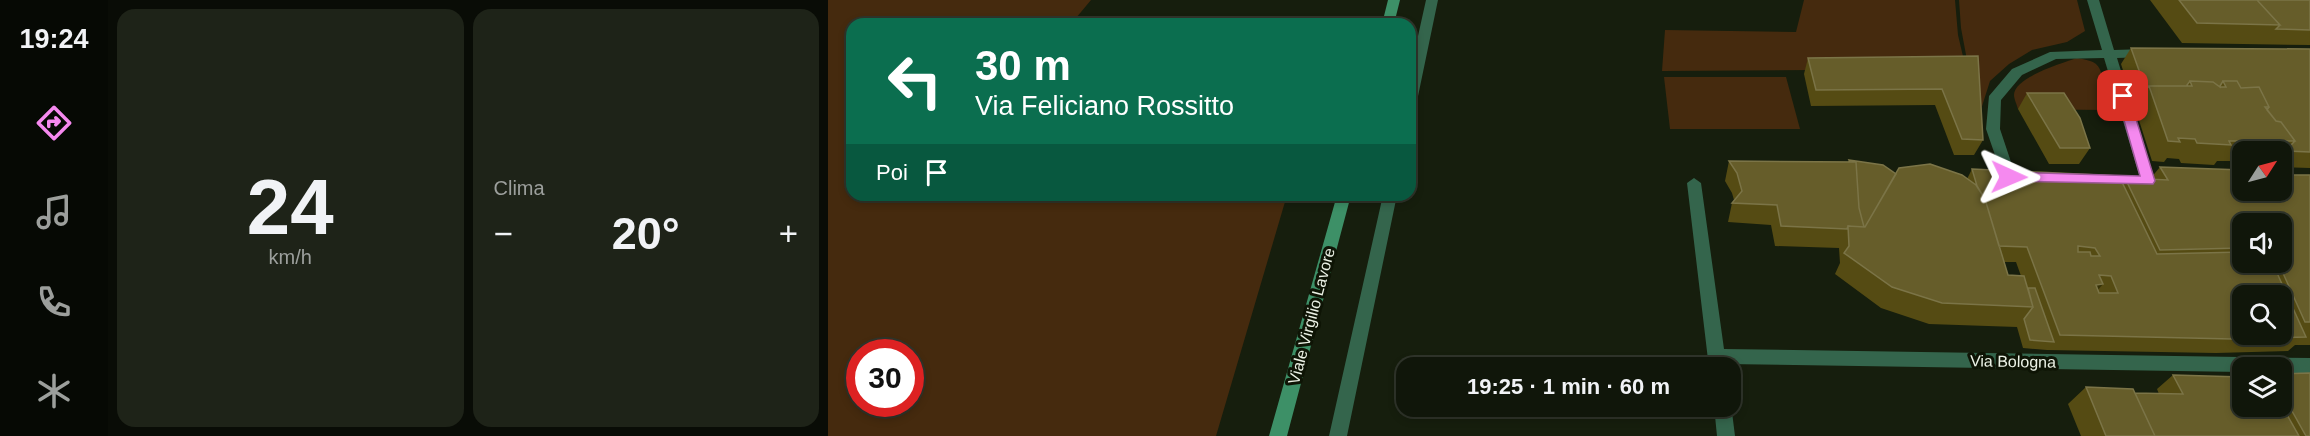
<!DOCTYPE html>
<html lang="it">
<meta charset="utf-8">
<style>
body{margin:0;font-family:Arial,sans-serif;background:#1e2318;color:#f1f3f6;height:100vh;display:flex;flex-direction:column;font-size:22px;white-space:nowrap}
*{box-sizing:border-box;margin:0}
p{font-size:20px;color:#9c9f9c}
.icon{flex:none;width:33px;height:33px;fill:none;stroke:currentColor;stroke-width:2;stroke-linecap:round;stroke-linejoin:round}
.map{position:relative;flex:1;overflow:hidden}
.details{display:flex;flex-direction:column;gap:9px;padding:9px;background:#090c06;width:720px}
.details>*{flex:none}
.hud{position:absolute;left:18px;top:18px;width:570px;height:183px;border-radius:18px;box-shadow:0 3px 9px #0003,0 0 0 2px #30352b;background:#0b6e4f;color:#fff;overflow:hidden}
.needle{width:39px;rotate:54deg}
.tools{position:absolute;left:1404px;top:141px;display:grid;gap:12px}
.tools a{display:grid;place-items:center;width:60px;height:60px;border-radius:12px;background:#10160a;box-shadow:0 3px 9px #0003,0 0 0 2px #30352b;font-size:30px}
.speed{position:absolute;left:18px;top:339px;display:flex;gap:12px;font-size:30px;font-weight:700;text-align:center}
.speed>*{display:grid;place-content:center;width:78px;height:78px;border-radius:50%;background:#10160a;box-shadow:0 3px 9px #0003,0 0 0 2px #30352b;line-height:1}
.speed .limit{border:9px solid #d22;background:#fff;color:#111}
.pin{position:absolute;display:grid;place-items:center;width:51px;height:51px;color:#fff;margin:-26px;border-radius:12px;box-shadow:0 3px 9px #0006}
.me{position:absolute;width:66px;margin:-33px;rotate:91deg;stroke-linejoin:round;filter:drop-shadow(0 0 4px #0008)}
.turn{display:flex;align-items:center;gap:21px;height:126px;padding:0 30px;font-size:27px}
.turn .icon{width:78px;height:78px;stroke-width:2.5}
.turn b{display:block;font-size:42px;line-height:51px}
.then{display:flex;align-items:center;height:57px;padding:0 30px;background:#0003;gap:12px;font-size:22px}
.big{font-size:45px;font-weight:700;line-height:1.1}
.details .widget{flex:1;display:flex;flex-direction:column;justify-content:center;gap:9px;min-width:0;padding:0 21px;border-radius:18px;background:#1e2318}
.details .dial{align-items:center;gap:0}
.dial b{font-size:78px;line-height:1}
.heat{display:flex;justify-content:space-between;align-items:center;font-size:33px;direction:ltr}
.details .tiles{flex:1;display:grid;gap:9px;grid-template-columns:repeat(2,1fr)}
.trip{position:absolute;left:568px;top:357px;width:345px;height:60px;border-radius:18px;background:#10160a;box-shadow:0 3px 9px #0003,0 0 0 2px #30352b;font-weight:700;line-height:60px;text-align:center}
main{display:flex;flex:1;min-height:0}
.tab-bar{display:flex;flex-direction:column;width:108px;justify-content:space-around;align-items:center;background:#060904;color:#9c9f9c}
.tab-bar .icon{width:42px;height:42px}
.tab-bar .selected{color:#f589ef}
.tab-bar b{font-size:27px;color:#f1f3f6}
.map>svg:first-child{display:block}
.green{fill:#452a0e;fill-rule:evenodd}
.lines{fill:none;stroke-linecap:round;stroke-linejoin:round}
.street{fill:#34654c;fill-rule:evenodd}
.secondary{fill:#3d9067;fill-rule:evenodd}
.wall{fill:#554b13;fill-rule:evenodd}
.shaded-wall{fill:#353107}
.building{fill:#665d2a;stroke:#7b7447;stroke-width:1.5;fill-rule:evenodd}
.route{fill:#f589ef;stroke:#9f599b;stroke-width:1.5}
.labels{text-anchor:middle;stroke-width:6;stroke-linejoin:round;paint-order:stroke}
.street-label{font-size:16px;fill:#ecf2e6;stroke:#0e1405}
</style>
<main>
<nav class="tab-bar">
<b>19:24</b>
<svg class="icon selected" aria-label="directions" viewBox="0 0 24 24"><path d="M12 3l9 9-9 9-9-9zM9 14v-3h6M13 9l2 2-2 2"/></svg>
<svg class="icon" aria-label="music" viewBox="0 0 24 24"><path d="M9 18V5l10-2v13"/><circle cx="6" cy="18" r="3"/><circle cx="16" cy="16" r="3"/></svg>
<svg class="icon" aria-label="phone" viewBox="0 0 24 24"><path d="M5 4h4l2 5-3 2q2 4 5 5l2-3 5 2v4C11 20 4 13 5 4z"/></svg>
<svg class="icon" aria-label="climate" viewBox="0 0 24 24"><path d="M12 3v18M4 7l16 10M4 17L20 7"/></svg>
</nav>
<section class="details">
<div class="tiles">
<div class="widget dial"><b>24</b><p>km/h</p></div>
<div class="widget"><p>Clima</p>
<div class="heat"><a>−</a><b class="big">20°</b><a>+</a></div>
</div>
</div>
</section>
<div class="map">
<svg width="1482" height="436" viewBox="0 0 1482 436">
<rect width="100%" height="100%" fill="#161e0d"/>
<path class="green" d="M0,0H263L243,24H24V195H459L388,436H0ZM82,352V404H32V352Z
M976,0H1127L1130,35L1138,69L834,71L837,30L968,32Z
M1131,0H1249L1257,31L1239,42L1204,50L1181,64L1162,81L1150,119L1133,28Z
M1249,58C1272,62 1270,64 1278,85L1274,91L1279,110L1190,109C1189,105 1186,99 1186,95C1186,77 1235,63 1249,58Z
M836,77H958L972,129H842Z"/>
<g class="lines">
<path class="street" d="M598,0H610L589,101L582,105V72Z
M1259,0H1271L1286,50L1318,49L1324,53L1318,57L1289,58L1327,181L1320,186L1313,181L1276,58L1228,59L1194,75L1173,100L1172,129L1188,177L1181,182L1176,181L1158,129L1161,96L1184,69L1222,52L1274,50Z
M866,178L873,183L896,349L1482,358V374L1454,373V368H1414V372L898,364L899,368H881L859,183Z
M555,195H569L519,436H501Z
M903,404L907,436H889L886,406H903Z"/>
<path class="secondary" d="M560,0H572L566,24H554Z
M509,195H523L459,436H441Z"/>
</g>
<path class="wall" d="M1322,0H1482V45L1354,43Z
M1303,48L1482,49V168L1454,167V152H1414V166L1407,165L1404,161H1389L1386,165L1353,163L1351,159L1339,158L1336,162L1324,161L1293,64Z
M1150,56L1155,140L1146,155H1126L1107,105L983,106L976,74L980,58Z
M1199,93L1262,148L1251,164H1221L1190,109Z
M1021,160L1068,174L1139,179L1144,169L1294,183L1297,178L1322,179L1332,167L1414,190L1482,175V345H1467L1460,351L1388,353L1219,350L1195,348L1189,327L1101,324L1053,308L1007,274L1012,263L1011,248L947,246L943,225L900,222L904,203L906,200L904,193L897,181L901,161L1020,162ZM1414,224H1454V262H1414ZM1176,262H1188L1193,276L1180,275Z
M1454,374L1482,436H1253L1240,404L1258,387L1307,393L1331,394L1329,389L1345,375L1454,406Z"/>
<path class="shaded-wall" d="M1275,284L1263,298L1268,285Z"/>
<path class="building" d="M1351,0H1429L1452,25L1369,23Z
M1429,0H1482V30L1448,29L1452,25Z
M1303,48L1482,49V152L1459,151L1463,147L1462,146L1467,141L1453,122L1448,121L1439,110L1441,107L1431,87L1413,88L1409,81H1395L1392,86V87L1385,82L1362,81L1359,85V86H1321L1318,90Z
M1150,56L1155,140L1134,139L1114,89L988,90L980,58Z
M1362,81L1385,82L1392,87H1398L1395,81H1409L1413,88L1431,87L1441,107H1437L1448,121L1453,122L1467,141H1458L1463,147L1425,145L1422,141H1401L1403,145L1369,143L1367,139L1350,138L1352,142L1340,141L1321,86H1364Z
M1199,93H1236L1252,118L1262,148H1232Z
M1021,160L1055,165L1068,174L1037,227H1036L1031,208L1028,162H1022Z
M901,161L1028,162L1031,208L1036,227L1020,226L1019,229L953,226L949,205L904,203L914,191L909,173Z
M1102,164L1134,175L1148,185L1157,199L1180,275L1196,276L1205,307L1114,303L1064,287L1016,253L1021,246L1020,226L1037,227L1071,168Z
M1332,167L1414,170V190H1454V175H1482V322H1477L1450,262H1454V224H1414V248L1332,250L1297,178L1340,180Z
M1144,169L1291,176L1329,254L1414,252V262H1444L1478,337L1404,339L1232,335L1199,247L1171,246L1157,199L1149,186ZM1250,246L1267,248L1272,256H1263L1262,252H1250ZM1271,275L1283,276L1290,293H1271L1268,285L1275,284ZM1414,296H1454V334H1414Z
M1200,288H1207L1226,342L1202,340L1196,319L1205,307Z
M1482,373V436H1478L1454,393V374Z
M1345,375L1414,377V406H1454L1471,436H1327L1307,393L1355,394Z
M1258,387L1305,389L1327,436H1278Z"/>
<path class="route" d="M1295,92L1301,96L1327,181L1325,184L1176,181L1174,177L1176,174L1181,172L1312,176L1289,96Z"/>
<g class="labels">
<g class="street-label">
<text transform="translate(483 316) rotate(-75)" y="6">Viale Virgilio Lavore</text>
<text transform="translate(1185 361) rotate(1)" y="6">Via Bologna</text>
</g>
</g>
</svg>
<div class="tools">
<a><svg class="needle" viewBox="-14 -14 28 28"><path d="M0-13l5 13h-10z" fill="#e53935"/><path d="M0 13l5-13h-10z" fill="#9c9f9c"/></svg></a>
<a><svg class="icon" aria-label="sound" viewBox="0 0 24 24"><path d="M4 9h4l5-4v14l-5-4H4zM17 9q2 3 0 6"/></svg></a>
<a><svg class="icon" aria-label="search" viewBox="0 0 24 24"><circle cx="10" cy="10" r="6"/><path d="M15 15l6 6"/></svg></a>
<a><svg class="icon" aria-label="layers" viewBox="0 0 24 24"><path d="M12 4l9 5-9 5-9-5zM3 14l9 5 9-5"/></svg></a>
</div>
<div class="speed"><div class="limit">30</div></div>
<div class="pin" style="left:1295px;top:96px;background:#d93025"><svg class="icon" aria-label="arrive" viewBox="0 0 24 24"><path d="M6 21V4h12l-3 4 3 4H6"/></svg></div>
<svg class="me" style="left:1181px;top:177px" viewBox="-20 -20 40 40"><path d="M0-17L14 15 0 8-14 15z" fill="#f589ef" stroke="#fff" stroke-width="4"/></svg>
<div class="trip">19:25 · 1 min · 60 m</div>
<div class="hud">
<div class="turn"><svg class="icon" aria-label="left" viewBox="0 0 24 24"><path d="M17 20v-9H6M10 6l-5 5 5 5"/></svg><div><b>30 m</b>Via Feliciano Rossitto</div></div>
<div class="then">Poi<svg class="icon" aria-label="arrive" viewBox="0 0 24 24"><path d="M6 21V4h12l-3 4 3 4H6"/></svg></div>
</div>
</div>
</main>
